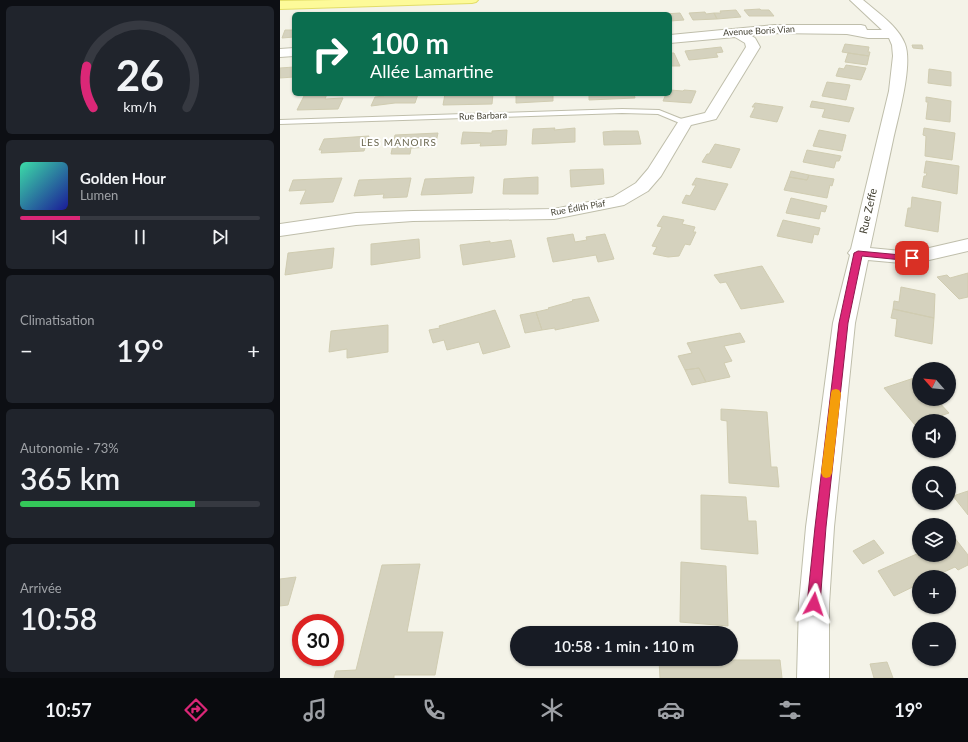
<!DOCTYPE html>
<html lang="fr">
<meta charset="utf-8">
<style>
body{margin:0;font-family:Lato,sans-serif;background:#20242c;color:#f1f3f6;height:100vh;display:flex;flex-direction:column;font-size:15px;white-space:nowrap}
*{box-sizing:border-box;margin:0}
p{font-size:13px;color:#9ea1a6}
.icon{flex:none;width:22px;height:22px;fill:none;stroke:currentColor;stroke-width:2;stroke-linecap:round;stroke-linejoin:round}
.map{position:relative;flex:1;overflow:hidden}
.details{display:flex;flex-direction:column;gap:6px;padding:6px;background:#0d0f14;width:280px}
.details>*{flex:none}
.guide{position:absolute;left:12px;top:12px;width:380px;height:84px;border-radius:6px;box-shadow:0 1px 3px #0004;background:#0b6e4f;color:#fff;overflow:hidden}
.needle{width:26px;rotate:297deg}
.fabs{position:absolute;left:632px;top:362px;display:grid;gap:8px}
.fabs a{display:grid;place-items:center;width:44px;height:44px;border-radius:50%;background:#171b24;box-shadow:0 1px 3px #0004;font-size:20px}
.speed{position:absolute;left:12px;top:614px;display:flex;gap:8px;font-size:20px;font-weight:700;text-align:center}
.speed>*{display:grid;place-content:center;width:52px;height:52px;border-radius:50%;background:#171b24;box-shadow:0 1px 3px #0004;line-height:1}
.speed .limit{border:6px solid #d22;background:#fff;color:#111}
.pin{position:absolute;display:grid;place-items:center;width:34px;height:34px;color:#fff;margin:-17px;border-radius:8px;box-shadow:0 2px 6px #0006}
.me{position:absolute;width:44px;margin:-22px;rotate:5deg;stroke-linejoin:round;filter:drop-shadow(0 0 3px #0008)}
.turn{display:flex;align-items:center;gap:14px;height:84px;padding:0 12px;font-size:18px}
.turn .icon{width:52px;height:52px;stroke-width:2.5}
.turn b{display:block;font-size:28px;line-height:34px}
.big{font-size:30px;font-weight:600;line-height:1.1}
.details .widget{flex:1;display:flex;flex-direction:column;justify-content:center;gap:6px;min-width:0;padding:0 14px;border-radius:6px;background:#20242c}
.details .dial{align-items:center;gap:0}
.dial svg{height:104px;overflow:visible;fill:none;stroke:#363941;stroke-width:7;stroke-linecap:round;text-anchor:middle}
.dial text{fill:#f1f3f6;stroke:none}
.song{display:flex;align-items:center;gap:12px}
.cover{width:48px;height:48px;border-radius:6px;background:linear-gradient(135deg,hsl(160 70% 55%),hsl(240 70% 35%))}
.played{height:4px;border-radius:2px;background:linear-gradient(90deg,#db2777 25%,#363941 25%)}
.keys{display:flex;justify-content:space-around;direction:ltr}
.heat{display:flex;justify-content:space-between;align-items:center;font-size:22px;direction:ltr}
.charge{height:6px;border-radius:3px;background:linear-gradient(90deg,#34c759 73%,#363941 0)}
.trip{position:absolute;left:230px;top:626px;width:228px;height:40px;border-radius:20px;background:#171b24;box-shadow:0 1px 3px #0004;font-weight:600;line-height:40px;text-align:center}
.tabs{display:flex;height:64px;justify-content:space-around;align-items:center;background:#090b0e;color:#9ea1a6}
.tabs .icon{width:28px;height:28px}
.tabs .active{color:#db2777}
.tabs b{font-size:18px;color:#f1f3f6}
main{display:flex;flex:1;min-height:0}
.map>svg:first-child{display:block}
.building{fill:#d5d2be;stroke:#d0ccb1}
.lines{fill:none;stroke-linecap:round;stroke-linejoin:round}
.lane-casing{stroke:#bfbeab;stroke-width:2}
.street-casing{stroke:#bfbeab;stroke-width:2}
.primary-casing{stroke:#e2dd68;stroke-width:2}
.lane{fill:#fff;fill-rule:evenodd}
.street{fill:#fff;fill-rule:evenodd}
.primary{fill:#fdfa99;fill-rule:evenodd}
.route{fill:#db2777;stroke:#8e194d}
.slow{fill:#f59e0b}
.labels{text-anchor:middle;stroke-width:4;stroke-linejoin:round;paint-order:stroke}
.far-street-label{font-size:9px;fill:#474537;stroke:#fff}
.far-neighbourhood-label{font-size:10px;letter-spacing:1px;fill:#6a664e;stroke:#fff}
.street-label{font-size:11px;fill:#474537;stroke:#fff}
</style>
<main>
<section class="details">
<div class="widget dial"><svg viewBox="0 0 100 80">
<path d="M14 69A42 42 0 1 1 86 69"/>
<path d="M14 69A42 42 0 0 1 9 37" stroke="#db2777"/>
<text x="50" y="56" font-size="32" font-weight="700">26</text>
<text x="50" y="72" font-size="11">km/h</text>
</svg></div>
<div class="widget">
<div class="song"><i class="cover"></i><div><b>Golden Hour</b><p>Lumen</p></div></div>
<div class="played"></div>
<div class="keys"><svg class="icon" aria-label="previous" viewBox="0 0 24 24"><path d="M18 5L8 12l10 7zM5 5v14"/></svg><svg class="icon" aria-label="pause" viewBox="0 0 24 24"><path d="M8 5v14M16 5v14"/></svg><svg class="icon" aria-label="next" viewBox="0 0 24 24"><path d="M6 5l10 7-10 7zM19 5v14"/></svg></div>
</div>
<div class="widget"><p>Climatisation</p>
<div class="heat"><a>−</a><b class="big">19°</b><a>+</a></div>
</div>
<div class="widget"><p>Autonomie · 73%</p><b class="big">365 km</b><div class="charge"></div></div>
<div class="widget"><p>Arrivée</p><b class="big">10:58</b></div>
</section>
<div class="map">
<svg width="688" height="678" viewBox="0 0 688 678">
<rect width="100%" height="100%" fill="#f4f3e8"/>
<path class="building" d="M480,9L481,10H489L494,16H469L464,10Z
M456,10L461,17L437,19L434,13H441L440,11Z
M425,12L426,14L434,13L437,19L413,20L409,13Z
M400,13L404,20L390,21V14H384Z
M5,30H14V37L2,38Z
M565,44L589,47L588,52H590L589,56L562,52Z
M632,45H642L643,49L633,48Z
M441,47L443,52L436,53L438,57L420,59L409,60L405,51Z
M390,53H394L400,66H390Z
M568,53L589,56L587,65L565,62Z
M566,65L586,68L581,80L556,76L559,68L564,69Z
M14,67V77L0,78V68Z
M649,69L671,72V86L648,83Z
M547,82L570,85L566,100L542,96Z
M390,90L403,91L404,90L416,91L411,103L383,101L386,94H390Z
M25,94H47L45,99L63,98L58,109L17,110Z
M105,94H138L135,103H115L91,106L95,97L104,96Z
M165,94H213L212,104L163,105Z
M236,94H273V101L236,103Z
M309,94H354L355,98L309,100Z
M646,97L671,101L670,122L646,119L648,102H646Z
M532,101L574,108L569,122L542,117L545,109L530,107Z
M475,103L503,107L497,122L470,117L475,107H472Z
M275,128L274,130L295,128V142L252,144L253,129Z
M644,128L675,133L672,160L645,156L646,136L643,135Z
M227,130L226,145L200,146L201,143L181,144L183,132L212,133V131Z
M539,130L566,135L562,151L533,146Z
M334,131H358L361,144L324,145L323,132Z
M158,133L155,147L131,148L130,154H111L115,135Z
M89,136L84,151L41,153L42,150H39L44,139Z
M435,144L460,149L451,168L422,162L427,154H429Z
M527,150L561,156L559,161H556L554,168L523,162Z
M646,161L679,166L677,194L642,187L644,176H646L647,173H644Z
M323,169L324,184L291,187L290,170Z
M511,171L529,175L527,180L509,177Z
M529,175L554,179L552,186L550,185L547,198L504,190L509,177L527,180Z
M194,177L192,193L141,195L145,179Z
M258,177V194H223L224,179Z
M62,178L53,202L20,204L26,190L9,191L13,180Z
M131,178L127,197L103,198L104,194L74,196L79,180Z
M416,178L448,184L435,210L402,203L406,195L410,196L416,185H412Z
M632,197L661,202L658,232L625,226L628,208H631Z
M511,198L547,206L545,212L541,211L539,219L506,213Z
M383,216L404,220L402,224L415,227L413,232H416L410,245L405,244L399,256L388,257L373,254L377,247L372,246L382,227L377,226Z
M503,220L540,228L538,235L534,234L532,243L497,236Z
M293,234L295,242L307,240L306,237L325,234L334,259L318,262L316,255L273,262L267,238Z
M139,239L140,258L91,265V244Z
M231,240L235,257L183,265L180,245L210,241V243Z
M54,248L52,268L5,275L8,253Z
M482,266L504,302L461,309L446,282L440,283L434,275Z
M688,273V297L679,299L657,277L667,275L670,278Z
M621,287L655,294L654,318L613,309L614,301L619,302Z
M309,297L319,321L275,330V328L262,330L256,312L269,309L268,308L293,301L292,300Z
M613,309L654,318L652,344L615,336L617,319L611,318Z
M215,310L230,347L203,354L199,342L167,350L164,340L153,343L149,330L160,328L159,326Z
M256,312L262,330L245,333L240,315Z
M108,325V352L67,358V349L49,352L51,331Z
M460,333L465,342L444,346L452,361L444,363L450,377L426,382L419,368L405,370L398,356L412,353L407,343Z
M419,368L426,382L412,385L405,370Z
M637,377L639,379V399H656L669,413L646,421H639V423L635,425L604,388Z
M441,409L487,412L491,467H497L499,487L449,483L447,421L441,420Z
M688,491V515L673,496Z
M421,495L466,497L468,521H476L478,554L421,549Z
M674,537L688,555V565L678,570L675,567L653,577H639V584L614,596L598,571L639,553V555H669V539Z
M594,540L604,553L583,564L573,551Z
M401,562L446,566L448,626L400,622Z
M140,564L127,632H163L155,675H114V678H54L56,671L76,670L102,565Z
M16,577L8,605L0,606V579Z
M379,660H500L502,678H380Z
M607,662L613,678H594L590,664Z"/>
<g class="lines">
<g class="lane-casing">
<path id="lane" d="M342,109L379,110L409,122L408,124H402L378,114L342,113L0,124V120Z"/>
</g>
<g class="street-casing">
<path id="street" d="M570,0H583C597,12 618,26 625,44C633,65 618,117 613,140C605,176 598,212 590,248L632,252L688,239V251L632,264L588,260L575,323L554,527L549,604V678H517L519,604L526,527L553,323L570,255L568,253L571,249L609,91L613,56L612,45L609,38H588L567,34L494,33L470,35L475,38L480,47L436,119L411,125L381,176L368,191L344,205L274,219L133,221L76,225L0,236V224L76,213L133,211L274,209L333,197L356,183L368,169L400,119L425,113L466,47L465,43L455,37L390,43V35L494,25H581L585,26L587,30H602Z
M14,48V56L0,57V49Z"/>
</g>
<g class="primary-casing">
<path id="primary" d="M56,0H198L196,2L192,3L0,9V1Z"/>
</g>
<use href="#lane" class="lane"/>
<use href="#street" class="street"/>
<use href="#primary" class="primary"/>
</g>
<path class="route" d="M578,251L632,256L636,258L632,261L582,256L568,323L546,527L540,604L538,608L534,610L529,608L527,604L535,527L559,323L574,253Z"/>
<path class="slow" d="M556,389L559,390L561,393L552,473L550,477L546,478L543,477L541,473L551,393L552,390Z"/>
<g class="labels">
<g class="far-street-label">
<text transform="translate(479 31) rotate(-3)" y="3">Avenue Boris Vian</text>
<text transform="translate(203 116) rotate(-2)" y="3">Rue Barbara</text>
<text transform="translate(298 208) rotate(-10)" y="3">Rue Édith Piaf</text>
</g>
<g class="far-neighbourhood-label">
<text x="119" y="146">LES MANOIRS</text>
</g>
<g class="street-label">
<text transform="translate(588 211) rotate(-77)" y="4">Rue Zeffe</text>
</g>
</g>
</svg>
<div class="fabs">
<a><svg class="needle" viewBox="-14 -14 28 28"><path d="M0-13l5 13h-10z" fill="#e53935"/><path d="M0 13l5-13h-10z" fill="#9ea1a6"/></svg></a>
<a><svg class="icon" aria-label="sound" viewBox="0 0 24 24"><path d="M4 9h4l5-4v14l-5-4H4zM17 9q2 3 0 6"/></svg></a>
<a><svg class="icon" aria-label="search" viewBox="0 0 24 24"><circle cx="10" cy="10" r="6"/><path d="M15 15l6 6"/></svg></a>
<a><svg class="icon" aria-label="layers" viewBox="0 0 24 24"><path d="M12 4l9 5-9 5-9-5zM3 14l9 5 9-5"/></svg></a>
<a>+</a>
<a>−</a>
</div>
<div class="speed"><div class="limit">30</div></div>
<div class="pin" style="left:632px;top:258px;background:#d93025"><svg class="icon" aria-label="arrive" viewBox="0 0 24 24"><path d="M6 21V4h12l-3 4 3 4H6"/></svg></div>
<svg class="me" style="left:534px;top:604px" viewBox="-20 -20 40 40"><path d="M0-17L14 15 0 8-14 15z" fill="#db2777" stroke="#fff" stroke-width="4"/></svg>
<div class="trip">10:58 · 1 min · 110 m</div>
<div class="guide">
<div class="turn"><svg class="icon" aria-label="right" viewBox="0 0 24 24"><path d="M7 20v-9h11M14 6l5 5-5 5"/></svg><div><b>100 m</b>Allée Lamartine</div></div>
</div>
</div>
</main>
<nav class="tabs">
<b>10:57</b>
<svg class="icon active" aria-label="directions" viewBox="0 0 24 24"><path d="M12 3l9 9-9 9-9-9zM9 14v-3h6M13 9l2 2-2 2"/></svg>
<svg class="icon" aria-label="music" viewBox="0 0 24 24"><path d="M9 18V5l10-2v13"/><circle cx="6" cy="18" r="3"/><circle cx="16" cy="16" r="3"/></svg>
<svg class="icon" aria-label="phone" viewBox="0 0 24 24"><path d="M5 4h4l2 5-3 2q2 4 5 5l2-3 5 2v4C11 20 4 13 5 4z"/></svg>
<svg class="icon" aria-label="climate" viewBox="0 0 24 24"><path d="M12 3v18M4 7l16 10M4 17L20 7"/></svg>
<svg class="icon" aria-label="car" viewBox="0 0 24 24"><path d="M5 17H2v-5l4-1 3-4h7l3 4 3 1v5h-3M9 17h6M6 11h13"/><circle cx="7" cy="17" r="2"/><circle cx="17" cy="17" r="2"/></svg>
<svg class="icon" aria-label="filters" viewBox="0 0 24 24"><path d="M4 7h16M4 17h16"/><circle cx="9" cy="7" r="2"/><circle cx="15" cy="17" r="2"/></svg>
<b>19°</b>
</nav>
